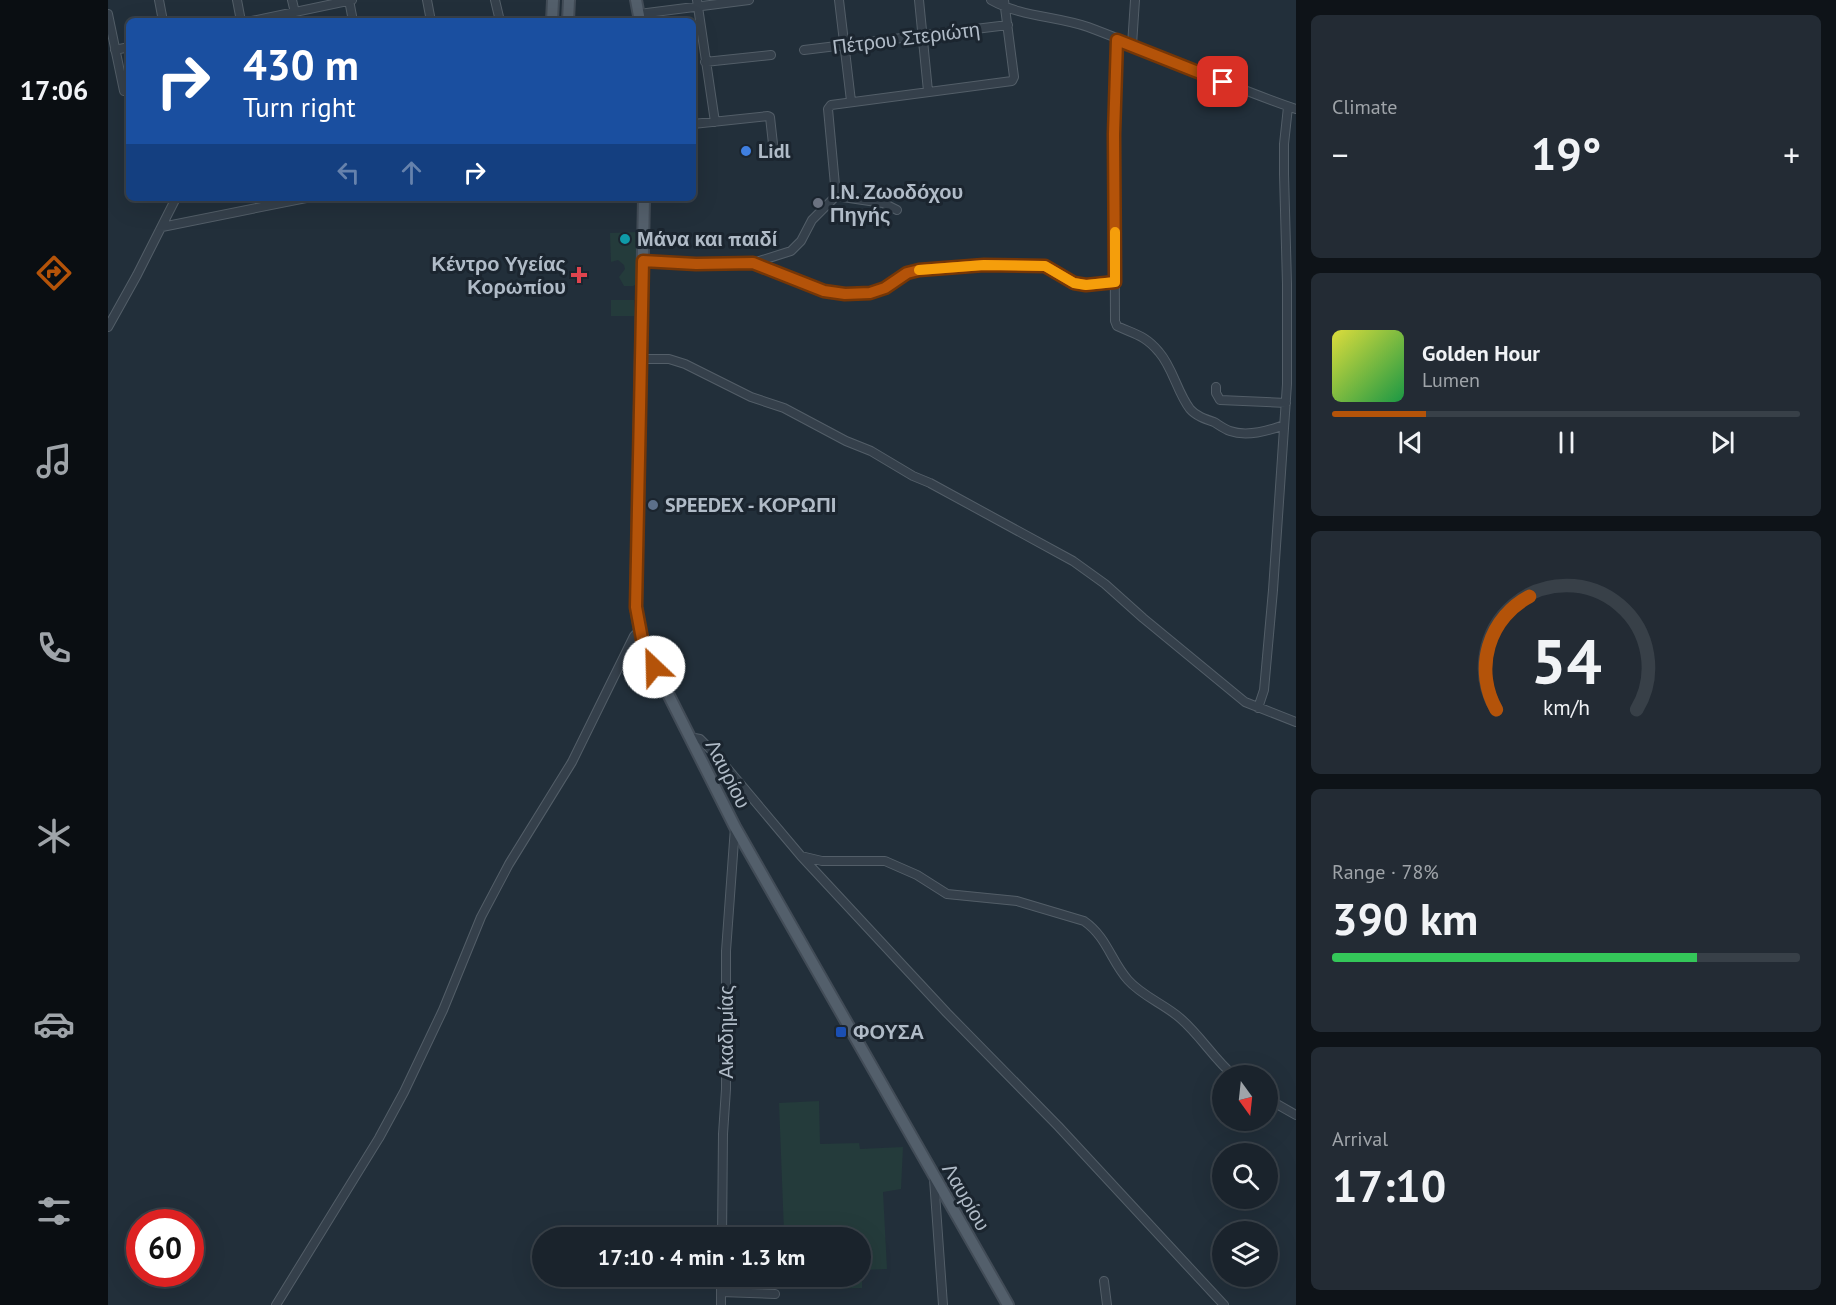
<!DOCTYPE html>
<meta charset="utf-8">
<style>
body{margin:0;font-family:"PT Sans",sans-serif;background:#232b34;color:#f1f3f6;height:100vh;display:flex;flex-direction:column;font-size:22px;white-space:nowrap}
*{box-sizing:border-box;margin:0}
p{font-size:20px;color:#9fa4a9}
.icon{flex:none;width:33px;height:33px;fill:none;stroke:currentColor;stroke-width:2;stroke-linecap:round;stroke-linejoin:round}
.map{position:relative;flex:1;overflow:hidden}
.details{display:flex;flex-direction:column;gap:15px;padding:15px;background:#0e1318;width:540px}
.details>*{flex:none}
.banner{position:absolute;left:18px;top:18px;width:570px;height:183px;border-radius:9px;box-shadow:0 6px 24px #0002,0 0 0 2px #384048;background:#1a4fa0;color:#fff;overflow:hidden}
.needle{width:39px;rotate:165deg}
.controls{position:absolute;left:1104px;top:1065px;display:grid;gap:12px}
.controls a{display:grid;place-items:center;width:66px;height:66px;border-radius:50%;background:#1a232c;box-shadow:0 6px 24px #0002,0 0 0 2px #384048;font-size:30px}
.speed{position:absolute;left:18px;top:1209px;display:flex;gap:12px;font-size:30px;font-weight:700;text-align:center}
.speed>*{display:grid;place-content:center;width:78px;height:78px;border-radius:50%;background:#1a232c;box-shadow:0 6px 24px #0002,0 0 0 2px #384048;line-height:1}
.speed .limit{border:9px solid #d22;background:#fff;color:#111}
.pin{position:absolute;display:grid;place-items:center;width:51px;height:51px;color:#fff;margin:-26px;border-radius:12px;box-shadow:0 3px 9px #0006}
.me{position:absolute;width:66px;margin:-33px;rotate:336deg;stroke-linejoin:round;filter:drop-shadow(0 0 4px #0008)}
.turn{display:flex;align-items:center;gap:21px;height:126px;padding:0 18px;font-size:27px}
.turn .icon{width:78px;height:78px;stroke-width:2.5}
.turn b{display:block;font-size:42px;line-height:51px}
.lanes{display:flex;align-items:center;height:57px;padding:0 18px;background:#0003;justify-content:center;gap:30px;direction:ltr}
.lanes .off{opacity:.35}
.big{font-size:45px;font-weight:700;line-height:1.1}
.details .card{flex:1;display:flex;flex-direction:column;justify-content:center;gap:9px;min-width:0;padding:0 21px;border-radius:9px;background:#232b34}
.details .dial{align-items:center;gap:0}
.dial svg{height:156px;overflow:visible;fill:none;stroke:#384048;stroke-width:7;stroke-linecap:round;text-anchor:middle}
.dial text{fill:#f1f3f6;stroke:none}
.song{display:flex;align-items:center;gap:18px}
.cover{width:72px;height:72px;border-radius:9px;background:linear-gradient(135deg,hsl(60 70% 55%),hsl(140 70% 35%))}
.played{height:6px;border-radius:3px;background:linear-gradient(90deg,#b45309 20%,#384048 20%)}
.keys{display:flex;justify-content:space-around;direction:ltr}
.heat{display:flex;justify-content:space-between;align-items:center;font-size:33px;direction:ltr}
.charge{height:9px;border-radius:4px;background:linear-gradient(90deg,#34c759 78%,#384048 0)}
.trip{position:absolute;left:424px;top:1227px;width:339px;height:60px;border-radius:30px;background:#1a232c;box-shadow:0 6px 24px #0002,0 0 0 2px #384048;font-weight:700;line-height:60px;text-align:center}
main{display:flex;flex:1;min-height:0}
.tabs{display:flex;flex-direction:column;width:108px;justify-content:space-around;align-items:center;background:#0a0e12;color:#9fa4a9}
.tabs .icon{width:42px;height:42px}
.tabs .on{color:#b45309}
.tabs b{font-size:27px;color:#f1f3f6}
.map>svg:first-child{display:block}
.green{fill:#243b3b}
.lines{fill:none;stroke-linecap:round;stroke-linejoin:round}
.minor-casing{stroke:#535e68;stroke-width:10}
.major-casing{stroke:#424c57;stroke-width:14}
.minor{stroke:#35404b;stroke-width:8}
.major{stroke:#535f6b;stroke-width:10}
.route-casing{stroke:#753606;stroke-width:15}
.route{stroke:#b45309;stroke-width:10}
.slow{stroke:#f59e0b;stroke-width:10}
.shop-dot{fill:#3f7fe0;stroke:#1b252f;stroke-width:2}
.worship-dot{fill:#6b7280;stroke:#1b252f;stroke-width:2}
.culture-dot{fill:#0f9aa8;stroke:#1b252f;stroke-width:2}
.health-dot{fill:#e0444e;stroke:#1b252f;stroke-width:2}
.service-dot{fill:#5c6f8a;stroke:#1b252f;stroke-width:2}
.transit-dot{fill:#1a4fb4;stroke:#1b252f;stroke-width:2}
.labels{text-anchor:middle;stroke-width:6;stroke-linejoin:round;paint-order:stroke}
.street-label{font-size:20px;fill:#b0bbc7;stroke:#1b252f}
.poi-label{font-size:20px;font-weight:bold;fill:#b0bbc7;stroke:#1b252f;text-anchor:start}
</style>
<main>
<nav class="tabs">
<b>17:06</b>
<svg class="icon on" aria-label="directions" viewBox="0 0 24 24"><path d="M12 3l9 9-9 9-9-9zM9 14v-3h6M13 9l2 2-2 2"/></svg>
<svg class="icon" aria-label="music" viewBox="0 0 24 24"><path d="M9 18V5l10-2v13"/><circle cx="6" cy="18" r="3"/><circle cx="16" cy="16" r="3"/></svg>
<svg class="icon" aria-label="phone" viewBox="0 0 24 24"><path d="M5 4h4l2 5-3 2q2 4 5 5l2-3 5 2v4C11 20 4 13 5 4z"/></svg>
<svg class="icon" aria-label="climate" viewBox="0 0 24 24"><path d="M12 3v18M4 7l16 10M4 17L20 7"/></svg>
<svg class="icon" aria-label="car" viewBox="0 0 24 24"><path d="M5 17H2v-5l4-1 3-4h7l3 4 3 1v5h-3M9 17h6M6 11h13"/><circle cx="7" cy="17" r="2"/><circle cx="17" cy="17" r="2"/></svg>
<svg class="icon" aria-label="filters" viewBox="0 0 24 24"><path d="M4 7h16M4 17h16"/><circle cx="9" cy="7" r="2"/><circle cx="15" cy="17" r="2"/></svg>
</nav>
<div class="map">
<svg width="1188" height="1305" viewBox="0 0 1188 1305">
<rect width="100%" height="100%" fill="#222f3a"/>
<path class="green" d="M530,232L529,284L525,286H516L511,277L517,269L516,265L510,260L503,262L502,233Z
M503,300H526V316H503Z
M711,1101L712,1144L751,1143L752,1149L795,1147L793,1189L775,1192L779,1269L754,1270V1288L697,1289L696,1277L753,1276V1238L693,1237V1232H676L671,1103Z"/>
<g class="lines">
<g class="minor-casing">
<path id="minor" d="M51,0L55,21
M129,0L133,21
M184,0L189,21
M241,0L245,21
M319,0L323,21
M387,0L392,21
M589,0L607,122
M731,0L743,101
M811,0L820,91
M883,0C913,17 948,16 980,27C1050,53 1117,85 1188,109
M0,14L16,91
M531,14L641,0
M144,21L244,0
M1009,40L1006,134L1007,321L1009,326C1026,334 1037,335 1051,352C1065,368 1069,392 1082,409C1088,416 1097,419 1106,422C1111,425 1116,429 1122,431C1139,437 1160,431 1176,425
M1024,45L1027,0
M7,50L21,47
M696,50L900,25
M597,62L663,55
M585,124L660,116L662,117L665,144
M728,196L775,203L789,210
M54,227L198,198
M535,261L588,264L645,263L716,291L737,294L762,293L777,288L799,273L811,270L876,265L937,266L966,283L978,285L1007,282
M645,263L683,251L693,241L704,220L728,196L720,109L723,105L904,81L906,77L896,0
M0,327L29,275L68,198
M534,359H561L577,364L643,397L676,408L738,441L763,451L805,476L822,483L965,561L997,584L1035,618L1137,702L1188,722
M1108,387V393L1112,400L1178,403
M1150,708L1156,690L1165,590L1179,384V284L1176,174V144L1180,107
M581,737L592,739L608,755L693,856L714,861H777L809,875L839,894L909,901L976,921C999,937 1003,961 1020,980C1034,996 1056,1004 1072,1018C1092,1035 1106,1059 1126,1076
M693,856L839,1013L950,1126L1116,1305
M1160,1099L1188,1115
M826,1179L835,1305
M614,1238L615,1134L618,1089V951L627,827
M996,1281L999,1305
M613,1292L667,1294
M168,1305L271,1138L296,1092L335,1010L373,917L401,864L464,762L526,636L532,630
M613,1305V1276"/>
</g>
<g class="major-casing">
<path id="major" d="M528,0L532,21
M444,21L445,0
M460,21L461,0
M536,198L528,607L532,630L538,650L627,827L900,1305"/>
</g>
<use href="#minor" class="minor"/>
<use href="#major" class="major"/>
</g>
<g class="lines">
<g class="route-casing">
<path id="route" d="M546,667L534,639L528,607L535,261L588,264L645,263L716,291L737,294L762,293L777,288L799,273L811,270L876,265L937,266L966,283L978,285L1007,282L1006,134L1009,40L1115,82"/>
</g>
<use href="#route" class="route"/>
<path class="slow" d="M811,270L876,265L937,266L966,283L978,285L1007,282V232"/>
</g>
<circle class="shop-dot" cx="638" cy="151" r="6"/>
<circle class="worship-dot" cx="710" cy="203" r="6"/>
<circle class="culture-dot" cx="517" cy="239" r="6"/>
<path class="health-dot" d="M468 266h6v6h6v6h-6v6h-6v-6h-6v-6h6z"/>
<circle class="service-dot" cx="545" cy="505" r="6"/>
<rect class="transit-dot" x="727" y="1026" width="12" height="12" rx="3"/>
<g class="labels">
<g class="street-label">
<text transform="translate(798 38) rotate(-7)" y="7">Πέτρου Στεριώτη</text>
<text transform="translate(620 774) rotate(63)" y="7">Λαυρίου</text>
<text transform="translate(618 1032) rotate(-90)" y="7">Ακαδημίας</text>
<text transform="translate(858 1197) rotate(60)" y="7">Λαυρίου</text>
</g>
<g class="poi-label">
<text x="650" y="158">Lidl</text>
<text x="722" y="199">Ι.Ν. Ζωοδόχου<tspan x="722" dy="23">Πηγής</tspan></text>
<text x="529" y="246">Μάνα και παιδί</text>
<text x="458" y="271" text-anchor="end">Κέντρο Υγείας<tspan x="458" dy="23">Κορωπίου</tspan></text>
<text x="557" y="512">SPEEDEX - ΚΟΡΩΠΙ</text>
<text x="745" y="1039">ΦΟΥΣΑ</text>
</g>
</g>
</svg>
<div class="controls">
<a><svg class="needle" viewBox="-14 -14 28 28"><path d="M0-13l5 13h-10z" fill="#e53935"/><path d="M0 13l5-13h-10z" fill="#9fa4a9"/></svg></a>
<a><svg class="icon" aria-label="search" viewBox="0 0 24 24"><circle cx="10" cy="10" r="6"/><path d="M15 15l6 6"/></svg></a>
<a><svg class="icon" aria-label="layers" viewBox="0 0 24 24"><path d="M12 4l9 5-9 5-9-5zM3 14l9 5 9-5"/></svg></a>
</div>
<div class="speed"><div class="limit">60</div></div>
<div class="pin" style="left:1115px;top:82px;background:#d93025"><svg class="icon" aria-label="arrive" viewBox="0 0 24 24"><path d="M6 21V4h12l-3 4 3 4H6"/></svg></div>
<svg class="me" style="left:546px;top:667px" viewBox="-20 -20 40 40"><circle r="19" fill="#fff"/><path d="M0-13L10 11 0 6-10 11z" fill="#b45309"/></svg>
<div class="trip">17:10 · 4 min · 1.3 km</div>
<div class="banner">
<div class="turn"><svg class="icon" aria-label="right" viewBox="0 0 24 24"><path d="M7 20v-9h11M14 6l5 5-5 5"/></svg><div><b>430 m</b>Turn right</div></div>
<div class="lanes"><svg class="icon off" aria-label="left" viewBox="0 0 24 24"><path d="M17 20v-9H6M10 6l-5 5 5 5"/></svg><svg class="icon off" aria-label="ahead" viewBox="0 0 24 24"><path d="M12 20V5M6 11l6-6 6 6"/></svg><svg class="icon" aria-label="right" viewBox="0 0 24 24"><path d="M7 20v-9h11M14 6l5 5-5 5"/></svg></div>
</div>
</div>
<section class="details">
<div class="card"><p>Climate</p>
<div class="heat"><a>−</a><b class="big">19°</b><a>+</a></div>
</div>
<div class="card">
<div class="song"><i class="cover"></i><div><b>Golden Hour</b><p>Lumen</p></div></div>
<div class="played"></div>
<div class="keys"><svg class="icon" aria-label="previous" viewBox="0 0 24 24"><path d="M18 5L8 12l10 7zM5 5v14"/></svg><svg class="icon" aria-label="pause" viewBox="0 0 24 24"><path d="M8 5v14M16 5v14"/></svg><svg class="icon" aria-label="next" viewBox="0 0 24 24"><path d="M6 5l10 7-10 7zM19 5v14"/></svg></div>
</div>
<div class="card dial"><svg viewBox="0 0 100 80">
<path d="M14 69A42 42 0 1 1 86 69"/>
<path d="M14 69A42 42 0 0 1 31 11" stroke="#b45309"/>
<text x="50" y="56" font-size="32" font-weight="700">54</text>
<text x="50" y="72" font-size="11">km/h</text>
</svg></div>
<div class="card"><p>Range · 78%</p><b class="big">390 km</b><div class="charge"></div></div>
<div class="card"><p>Arrival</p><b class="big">17:10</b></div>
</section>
</main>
